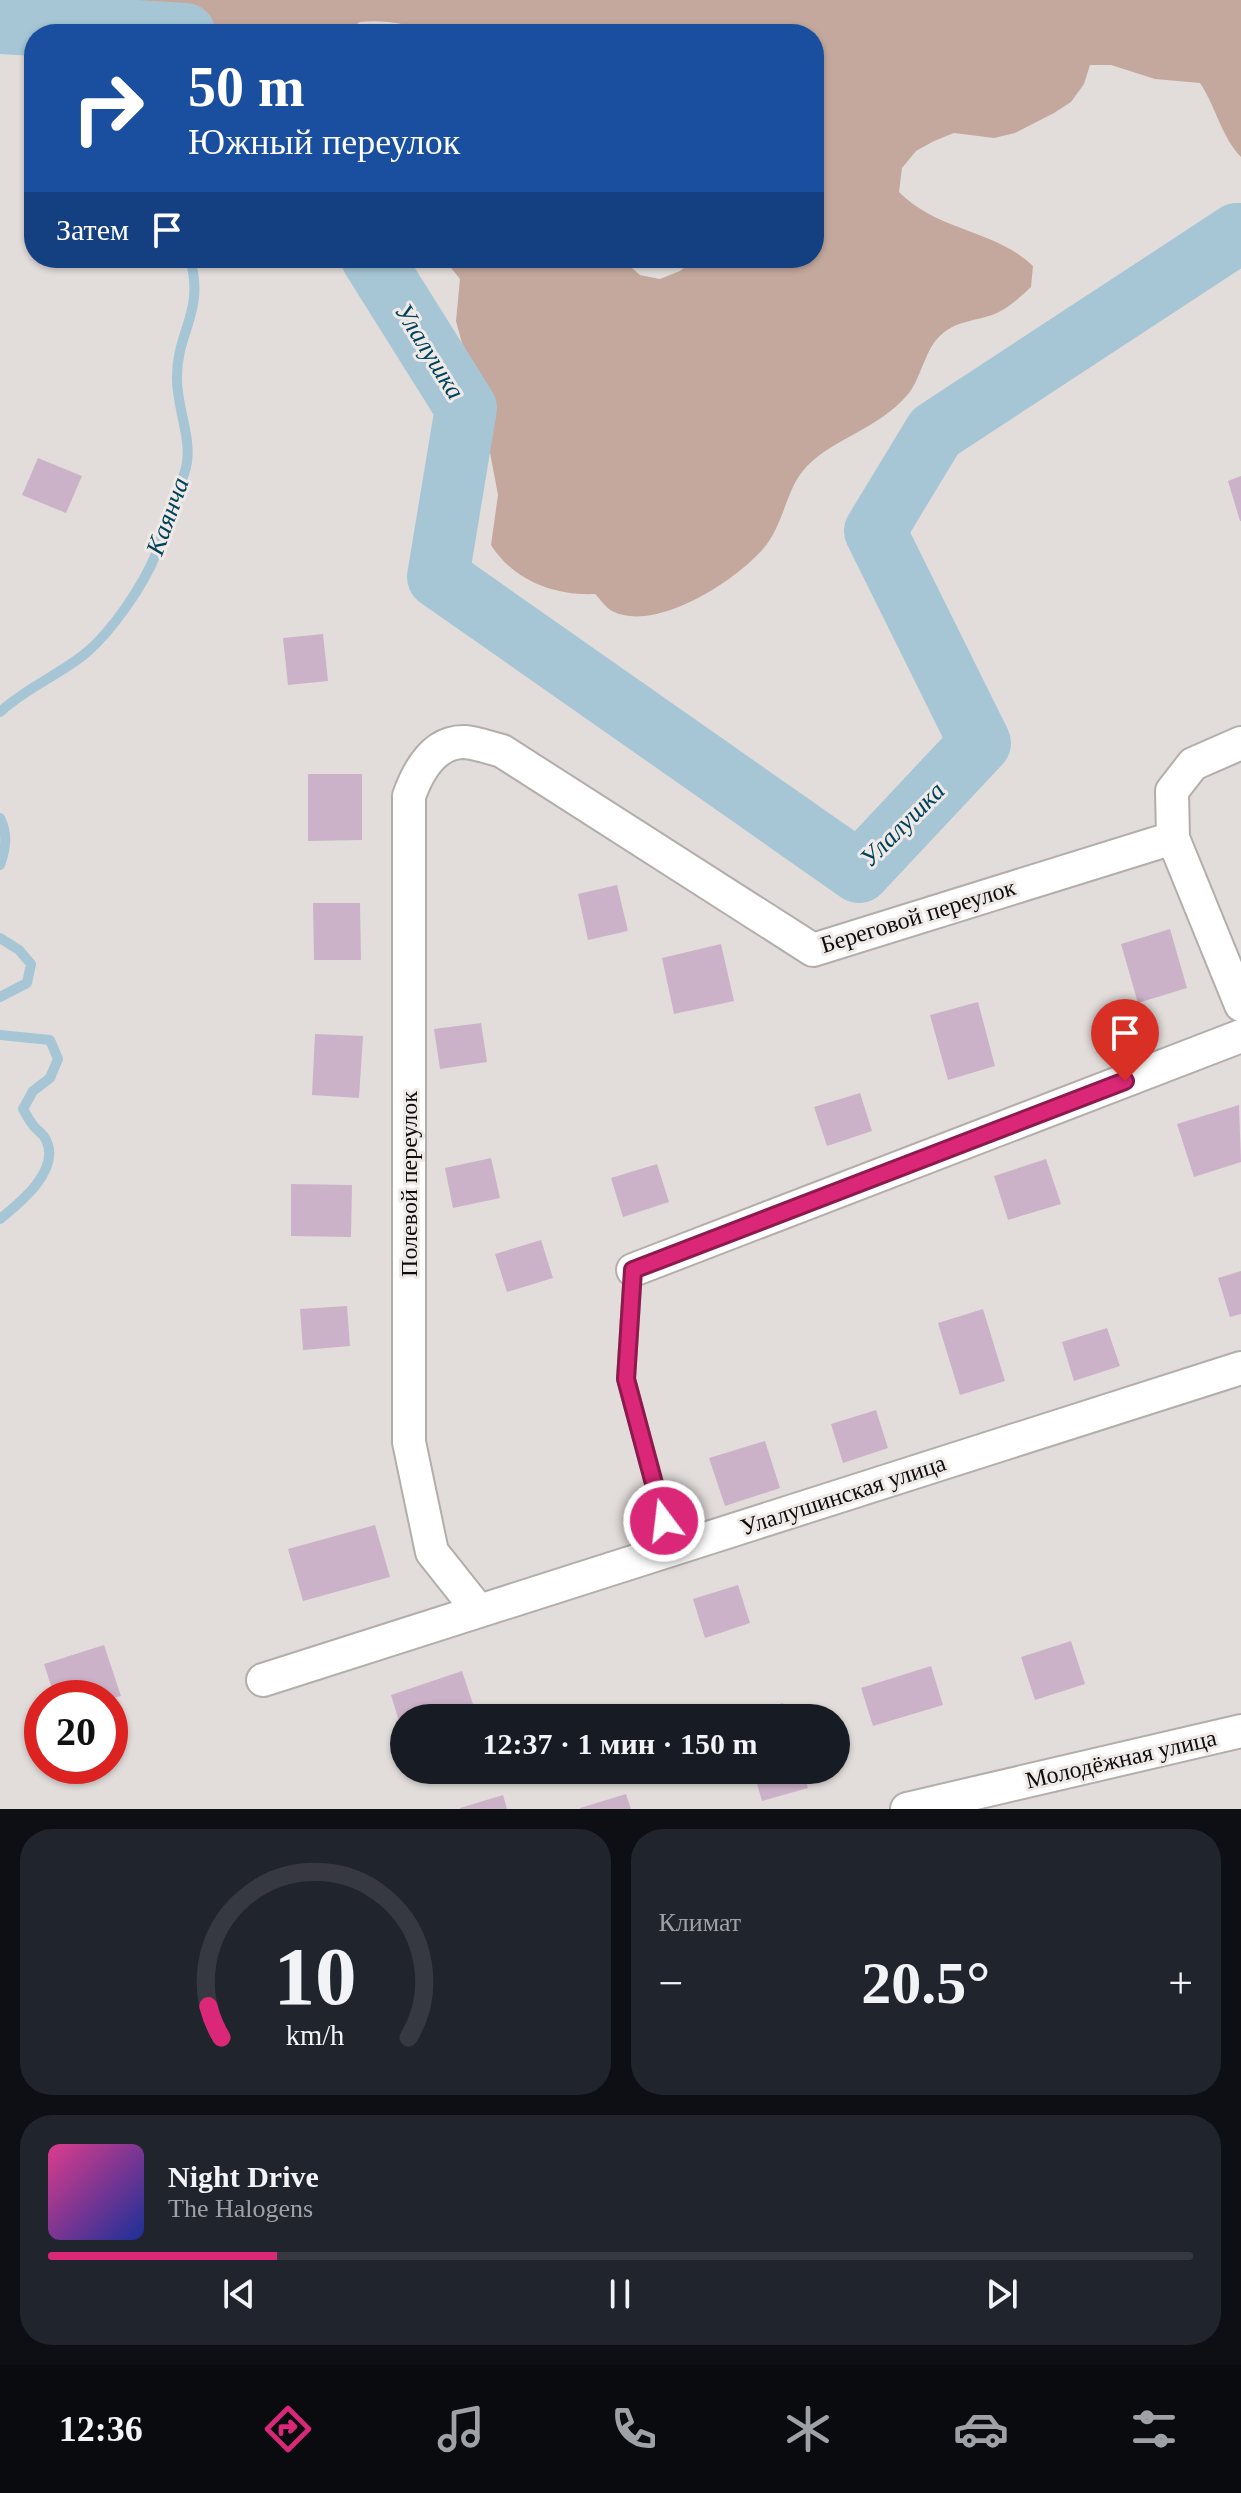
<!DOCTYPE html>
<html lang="ru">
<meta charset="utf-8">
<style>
body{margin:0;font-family:"Times New Roman",serif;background:#20242c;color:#f1f3f6;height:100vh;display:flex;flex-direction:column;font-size:30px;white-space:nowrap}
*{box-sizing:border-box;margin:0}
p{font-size:26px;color:#9ea1a6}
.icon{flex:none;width:44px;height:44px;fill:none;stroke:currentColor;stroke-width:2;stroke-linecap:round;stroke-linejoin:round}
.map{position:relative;height:1809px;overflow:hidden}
.details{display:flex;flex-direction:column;gap:20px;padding:20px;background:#0d0f14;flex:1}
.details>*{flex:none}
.banner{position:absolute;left:24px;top:24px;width:800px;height:244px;border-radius:32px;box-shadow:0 2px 6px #0004;background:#1a4fa0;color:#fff;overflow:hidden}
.speed{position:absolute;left:24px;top:1680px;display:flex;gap:16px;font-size:40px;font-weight:700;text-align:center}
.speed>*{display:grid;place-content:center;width:104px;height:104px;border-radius:50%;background:#171b24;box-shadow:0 2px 6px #0004;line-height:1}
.speed .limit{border:12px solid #d22;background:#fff;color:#111}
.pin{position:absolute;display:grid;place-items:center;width:68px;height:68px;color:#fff;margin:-82px -34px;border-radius:50% 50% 50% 0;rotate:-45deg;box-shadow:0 0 8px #0007}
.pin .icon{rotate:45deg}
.me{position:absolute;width:88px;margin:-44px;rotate:345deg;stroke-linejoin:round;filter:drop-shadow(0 0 6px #0008)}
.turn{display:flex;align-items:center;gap:28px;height:168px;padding:0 32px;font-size:36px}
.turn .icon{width:104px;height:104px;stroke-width:2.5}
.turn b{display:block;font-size:56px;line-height:68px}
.then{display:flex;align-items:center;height:76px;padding:0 32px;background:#0003;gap:16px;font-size:30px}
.big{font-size:60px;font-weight:800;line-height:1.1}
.details .tile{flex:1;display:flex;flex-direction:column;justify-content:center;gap:12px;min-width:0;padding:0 28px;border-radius:32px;background:#20242c}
.details .dial{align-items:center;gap:0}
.dial svg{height:208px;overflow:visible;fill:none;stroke:#363941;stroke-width:7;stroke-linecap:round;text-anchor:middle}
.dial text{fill:#f1f3f6;stroke:none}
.song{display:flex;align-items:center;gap:24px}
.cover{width:96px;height:96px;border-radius:12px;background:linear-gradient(135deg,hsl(330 70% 55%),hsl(230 70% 35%))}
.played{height:8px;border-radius:4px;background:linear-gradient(90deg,#db2777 20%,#363941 20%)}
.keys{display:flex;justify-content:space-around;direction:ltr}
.heat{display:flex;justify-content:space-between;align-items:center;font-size:44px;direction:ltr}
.details .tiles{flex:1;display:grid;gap:20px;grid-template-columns:1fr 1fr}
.tile:last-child{grid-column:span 2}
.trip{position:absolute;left:390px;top:1704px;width:460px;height:80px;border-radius:40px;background:#171b24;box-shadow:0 2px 6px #0004;font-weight:800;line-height:80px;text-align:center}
.tab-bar{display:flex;height:128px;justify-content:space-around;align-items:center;background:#090b0e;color:#9ea1a6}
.tab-bar .icon{width:56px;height:56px}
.tab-bar .current{color:#db2777}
.tab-bar b{font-size:36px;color:#f1f3f6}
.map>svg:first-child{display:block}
.green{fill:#c4a89d}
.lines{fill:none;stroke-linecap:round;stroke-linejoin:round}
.stream{stroke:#a6c6d6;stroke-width:10}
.river{stroke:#a6c6d6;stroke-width:62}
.building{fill:#ccb2c8}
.lane-casing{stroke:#b3aeac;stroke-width:20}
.street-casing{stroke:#b3aeac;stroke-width:36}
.lane{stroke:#fff;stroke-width:16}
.street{stroke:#fff;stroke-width:32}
.route-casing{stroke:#8e194d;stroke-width:20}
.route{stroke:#db2777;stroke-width:14}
.labels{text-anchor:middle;stroke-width:6;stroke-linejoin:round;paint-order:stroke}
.street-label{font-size:24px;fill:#0e0d0c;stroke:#efeae8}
.water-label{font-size:26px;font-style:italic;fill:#004259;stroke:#efeae8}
</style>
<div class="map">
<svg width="1241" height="1809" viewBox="0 0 1241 1809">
<rect width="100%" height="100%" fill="#e2dddb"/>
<path class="green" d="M0,0H1241V157C1221,136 1216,107 1200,83L1155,79L1111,65H1090L1084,84L1071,102L1054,113L1015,133L994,138L954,133L934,141L916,151L902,168L899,192C939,232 994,229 1033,266L1031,287C1021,296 1010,307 997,313C978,321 957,320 941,335C925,349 922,376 909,393C878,431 828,439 802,472C787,491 783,522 767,544C741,578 656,634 612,611C606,608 600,599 595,594C554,596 513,580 491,545L498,495L473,363L462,343L456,321L460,279L443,258H620L640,275L660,279L680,271L697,258H814V34H428C405,22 384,20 359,22L350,34H240L167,6L121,1L36,25L0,30Z"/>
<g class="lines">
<path class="stream" d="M0,712C26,688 59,675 86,653C112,631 143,586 156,554C162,539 164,523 170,507C176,492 185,479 187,462C191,436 176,404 177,377C177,330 205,313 190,258
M0,818C8,834 6,848 0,865
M0,938L19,950L31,964L27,983L0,997
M0,1035L50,1040L58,1059L50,1078L33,1091L23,1109C26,1114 29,1120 33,1125C36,1130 44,1134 46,1140C61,1170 20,1203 0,1219"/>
<path class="river" d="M0,23L185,34
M372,258L466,408L438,577L859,872L980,743L875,531L935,432L1237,234H1241"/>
</g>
<path class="building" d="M38,458L82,476L66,513L22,495Z
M1241,476V521H1240L1228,481Z
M323,634L328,681L288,685L283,638Z
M308,774H362V840L308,841Z
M617,885L628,931L588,940L578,894Z
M313,903H360L361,960H314Z
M1170,929L1187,988L1138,1003L1121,944Z
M721,944L734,1001L674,1014L662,958Z
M978,1002L995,1066L948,1080L930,1015Z
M481,1023L487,1062L440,1069L434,1029Z
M315,1034L363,1036L359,1098L312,1095Z
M860,1093L872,1131L827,1146L814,1107Z
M1239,1105L1241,1162L1194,1177L1177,1124Z
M491,1158L500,1198L453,1208L445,1168Z
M1046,1159L1061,1204L1008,1220L994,1176Z
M657,1164L669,1202L623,1217L611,1178Z
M291,1184L352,1185L351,1237L291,1236Z
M541,1240L553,1278L507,1292L495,1254Z
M1241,1271V1314L1230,1317L1218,1278Z
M347,1306L350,1346L303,1350L300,1309Z
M983,1309L1005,1381L960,1395L938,1323Z
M1107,1328L1120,1366L1074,1381L1062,1342Z
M876,1410L888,1448L843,1463L831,1424Z
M765,1441L780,1488L725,1506L709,1458Z
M375,1525L390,1577L303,1601L288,1549Z
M738,1585L750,1623L705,1638L693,1599Z
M1071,1641L1085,1684L1035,1700L1021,1657Z
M104,1645L121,1696L110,1699L55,1698L44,1664Z
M931,1666L943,1705L873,1726L861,1688Z
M462,1671L475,1710L449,1718H404L403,1734L391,1695Z
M783,1703L787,1718H735V1717Z
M753,1770H803L808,1788L762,1801Z
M626,1794L631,1809H580V1808Z
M503,1795L507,1809H460V1808Z"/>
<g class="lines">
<g class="lane-casing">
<path id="lane" d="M633,1270L626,1379L672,1549"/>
</g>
<g class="street-casing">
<path id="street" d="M1173,838L1241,1005
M633,1270L1241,1036
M478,1610L432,1552L409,1442V796C418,771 434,741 465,742C477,743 490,748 502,751L813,950L1173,838L1172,791L1193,764L1241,743
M263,1680L1241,1368
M907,1809L1241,1731"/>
</g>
<use href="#lane" class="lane"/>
<use href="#street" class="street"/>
</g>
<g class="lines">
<g class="route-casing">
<path id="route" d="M664,1521L626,1379L633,1270L1125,1081"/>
</g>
<use href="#route" class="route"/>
</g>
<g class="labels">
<g class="street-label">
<text transform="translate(918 916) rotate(-17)" y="8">Береговой переулок</text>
<text transform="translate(409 1184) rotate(-90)" y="8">Полевой переулок</text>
<text transform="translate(843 1495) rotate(-18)" y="8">Улалушинская улица</text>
<text transform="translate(1121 1759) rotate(-13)" y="8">Молодёжная улица</text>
</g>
<g class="water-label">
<text transform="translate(430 351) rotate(58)" y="9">Улалушка</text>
<text transform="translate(167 516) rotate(-70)" y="9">Каянча</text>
<text transform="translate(902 824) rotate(-45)" y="9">Улалушка</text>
</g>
</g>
</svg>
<div class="speed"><div class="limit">20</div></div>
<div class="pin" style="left:1125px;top:1081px;background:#d93025"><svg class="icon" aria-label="arrive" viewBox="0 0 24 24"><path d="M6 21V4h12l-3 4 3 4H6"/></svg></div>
<svg class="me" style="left:664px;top:1521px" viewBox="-20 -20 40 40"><circle r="17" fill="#db2777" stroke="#fff" stroke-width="3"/><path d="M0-11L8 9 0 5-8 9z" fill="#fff"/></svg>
<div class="trip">12:37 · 1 мин · 150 m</div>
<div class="banner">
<div class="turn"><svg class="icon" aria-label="right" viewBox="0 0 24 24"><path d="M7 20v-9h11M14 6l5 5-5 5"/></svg><div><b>50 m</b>Южный переулок</div></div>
<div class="then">Затем<svg class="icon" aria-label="arrive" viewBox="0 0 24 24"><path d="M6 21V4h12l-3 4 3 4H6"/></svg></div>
</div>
</div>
<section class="details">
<div class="tiles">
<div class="tile dial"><svg viewBox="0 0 100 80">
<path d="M14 69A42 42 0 1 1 86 69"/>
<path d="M14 69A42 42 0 0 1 9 57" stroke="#db2777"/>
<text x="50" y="56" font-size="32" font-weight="700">10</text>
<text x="50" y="72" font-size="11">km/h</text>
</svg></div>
<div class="tile"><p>Климат</p>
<div class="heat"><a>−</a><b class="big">20.5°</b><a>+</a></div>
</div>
<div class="tile">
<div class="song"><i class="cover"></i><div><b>Night Drive</b><p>The Halogens</p></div></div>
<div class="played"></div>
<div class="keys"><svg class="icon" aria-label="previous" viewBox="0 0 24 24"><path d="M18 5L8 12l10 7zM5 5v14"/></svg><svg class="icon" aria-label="pause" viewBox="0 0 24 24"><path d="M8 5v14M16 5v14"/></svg><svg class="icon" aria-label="next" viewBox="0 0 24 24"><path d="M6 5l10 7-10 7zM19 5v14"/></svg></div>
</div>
</div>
</section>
<nav class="tab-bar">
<b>12:36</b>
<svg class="icon current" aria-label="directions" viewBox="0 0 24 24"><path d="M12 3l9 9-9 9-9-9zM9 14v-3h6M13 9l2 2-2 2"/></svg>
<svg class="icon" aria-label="music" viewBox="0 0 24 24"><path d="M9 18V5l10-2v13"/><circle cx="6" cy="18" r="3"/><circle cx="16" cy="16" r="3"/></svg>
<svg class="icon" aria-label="phone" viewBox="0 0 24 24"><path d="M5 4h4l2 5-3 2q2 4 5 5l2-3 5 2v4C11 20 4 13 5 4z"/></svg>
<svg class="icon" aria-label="climate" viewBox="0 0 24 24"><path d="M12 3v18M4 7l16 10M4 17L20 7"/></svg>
<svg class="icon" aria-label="car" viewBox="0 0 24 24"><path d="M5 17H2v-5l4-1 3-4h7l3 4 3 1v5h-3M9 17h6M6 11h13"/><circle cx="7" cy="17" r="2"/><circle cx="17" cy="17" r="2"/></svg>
<svg class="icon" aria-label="filters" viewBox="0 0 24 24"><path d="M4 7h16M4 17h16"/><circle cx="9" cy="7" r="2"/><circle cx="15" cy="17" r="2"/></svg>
</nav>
